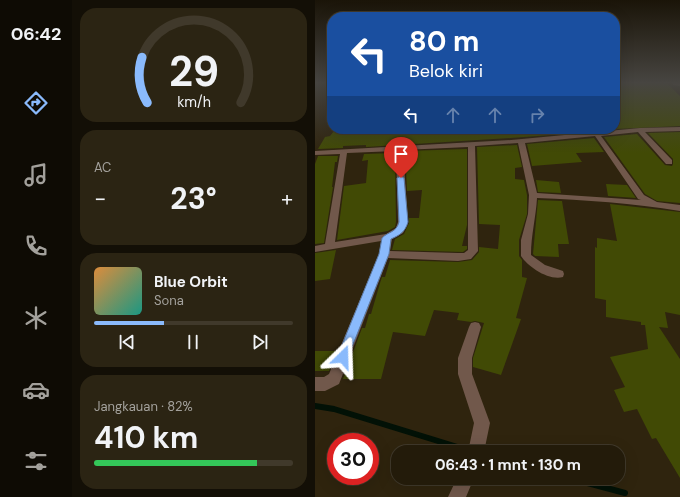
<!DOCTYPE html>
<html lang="id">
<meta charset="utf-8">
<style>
body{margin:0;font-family:"DM Sans",sans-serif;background:#2b2413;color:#f1f3f6;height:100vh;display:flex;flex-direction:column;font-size:15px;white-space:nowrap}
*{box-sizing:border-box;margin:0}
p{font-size:13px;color:#a3a19c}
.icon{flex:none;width:22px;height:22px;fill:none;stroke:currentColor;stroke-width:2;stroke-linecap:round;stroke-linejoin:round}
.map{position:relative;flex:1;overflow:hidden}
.panel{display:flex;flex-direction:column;gap:8px;padding:8px;background:#130f06;width:243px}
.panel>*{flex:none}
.banner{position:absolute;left:12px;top:12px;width:293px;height:122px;border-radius:16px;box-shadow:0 4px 16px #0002,0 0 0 1px #40392b;background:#1a4fa0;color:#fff;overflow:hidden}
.speed{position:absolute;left:12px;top:433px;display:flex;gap:8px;font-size:20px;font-weight:700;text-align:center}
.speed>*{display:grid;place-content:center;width:52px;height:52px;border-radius:50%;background:#231b0a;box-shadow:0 4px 16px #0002,0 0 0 1px #40392b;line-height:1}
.speed .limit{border:6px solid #d22;background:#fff;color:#111}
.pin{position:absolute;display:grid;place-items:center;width:34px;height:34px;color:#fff;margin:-41px -17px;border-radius:50% 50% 50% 0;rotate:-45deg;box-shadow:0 0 4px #0007}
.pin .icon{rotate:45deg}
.me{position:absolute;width:44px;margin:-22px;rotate:22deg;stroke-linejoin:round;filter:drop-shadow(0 0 3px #0008)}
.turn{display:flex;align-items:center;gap:14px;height:84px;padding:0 16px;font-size:18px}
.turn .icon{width:52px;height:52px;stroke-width:2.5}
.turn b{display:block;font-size:28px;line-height:34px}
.lanes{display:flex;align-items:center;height:38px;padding:0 16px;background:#0003;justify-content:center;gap:20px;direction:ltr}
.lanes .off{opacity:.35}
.big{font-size:30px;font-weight:700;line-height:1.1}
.panel .tile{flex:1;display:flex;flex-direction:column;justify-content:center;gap:6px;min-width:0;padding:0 14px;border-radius:16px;background:#2b2413}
.panel .dial{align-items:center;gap:0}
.dial svg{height:104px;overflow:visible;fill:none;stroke:#40392b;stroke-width:7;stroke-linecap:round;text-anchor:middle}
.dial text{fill:#f1f3f6;stroke:none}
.song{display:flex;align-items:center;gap:12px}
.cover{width:48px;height:48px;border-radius:6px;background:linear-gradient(135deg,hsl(30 70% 55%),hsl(170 70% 35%))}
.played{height:4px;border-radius:2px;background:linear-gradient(90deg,#8abafc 35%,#40392b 35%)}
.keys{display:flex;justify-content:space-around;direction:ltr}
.heat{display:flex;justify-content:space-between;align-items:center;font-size:22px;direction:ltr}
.charge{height:6px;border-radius:3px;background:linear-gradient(90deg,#34c759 82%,#40392b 0)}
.trip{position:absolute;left:76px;top:445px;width:234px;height:40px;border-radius:16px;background:#231b0a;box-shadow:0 4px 16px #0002,0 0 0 1px #40392b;font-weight:700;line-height:40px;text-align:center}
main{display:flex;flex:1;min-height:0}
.dock{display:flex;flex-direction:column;width:72px;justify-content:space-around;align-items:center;background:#0e0b04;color:#a3a19c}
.dock .icon{width:28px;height:28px}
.dock .current{color:#8abafc}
.dock b{font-size:18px;color:#f1f3f6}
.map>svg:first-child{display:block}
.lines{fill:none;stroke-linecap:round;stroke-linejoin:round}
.stream{stroke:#021106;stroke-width:6}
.building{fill:#414a05}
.street{fill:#71584b;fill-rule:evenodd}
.route{fill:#8abafc;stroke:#5a79a4}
</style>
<main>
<nav class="dock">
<b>06:42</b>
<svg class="icon current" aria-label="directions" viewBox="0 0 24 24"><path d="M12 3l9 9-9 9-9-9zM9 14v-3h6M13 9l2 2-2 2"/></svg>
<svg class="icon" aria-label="music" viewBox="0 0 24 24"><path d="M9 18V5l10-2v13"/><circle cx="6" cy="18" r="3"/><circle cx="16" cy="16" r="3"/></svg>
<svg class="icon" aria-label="phone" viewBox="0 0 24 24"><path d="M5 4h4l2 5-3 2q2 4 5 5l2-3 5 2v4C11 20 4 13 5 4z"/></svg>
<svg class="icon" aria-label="climate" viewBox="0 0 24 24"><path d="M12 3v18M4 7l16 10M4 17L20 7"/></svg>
<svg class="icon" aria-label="car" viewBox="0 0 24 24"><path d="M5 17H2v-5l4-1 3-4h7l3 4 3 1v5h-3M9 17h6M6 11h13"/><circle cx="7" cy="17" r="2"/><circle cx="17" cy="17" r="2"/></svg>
<svg class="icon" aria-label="filters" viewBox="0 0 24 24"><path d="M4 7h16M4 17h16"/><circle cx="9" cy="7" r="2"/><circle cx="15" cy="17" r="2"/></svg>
</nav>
<section class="panel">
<div class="tile dial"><svg viewBox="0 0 100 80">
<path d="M14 69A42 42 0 1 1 86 69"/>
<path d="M14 69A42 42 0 0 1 10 34" stroke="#8abafc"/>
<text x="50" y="56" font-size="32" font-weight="700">29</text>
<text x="50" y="72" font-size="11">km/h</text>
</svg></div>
<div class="tile"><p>AC</p>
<div class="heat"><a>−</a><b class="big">23°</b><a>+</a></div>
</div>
<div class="tile">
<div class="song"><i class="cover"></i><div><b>Blue Orbit</b><p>Sona</p></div></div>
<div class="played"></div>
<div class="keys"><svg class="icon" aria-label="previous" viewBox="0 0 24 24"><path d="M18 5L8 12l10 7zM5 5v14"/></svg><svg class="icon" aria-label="pause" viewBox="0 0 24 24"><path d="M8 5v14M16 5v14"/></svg><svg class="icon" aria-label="next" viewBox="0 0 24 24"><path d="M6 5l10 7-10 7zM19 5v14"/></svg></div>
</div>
<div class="tile"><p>Jangkauan · 82%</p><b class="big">410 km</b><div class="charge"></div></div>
</section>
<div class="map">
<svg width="365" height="497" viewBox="0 0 365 497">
<rect width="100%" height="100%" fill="#2f240e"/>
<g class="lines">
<path class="stream" d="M0,406L19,409L149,449
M254,478L310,493"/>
</g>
<path class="building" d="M300,83L353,84L365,96V126L300,129V102L306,101L300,94Z
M46,129H246L249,134L196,138L51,147V145L28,146V148L3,149L10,137L15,136L19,131L47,130Z
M365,132V203L342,201L330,194L289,137L322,134L350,165L357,166L358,164V159L333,133Z
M279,138L289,152L261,153L267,162L217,166L212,144Z
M202,145L207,167L200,168V179L209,180L212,195V214L204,240V256L207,260V277L212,278L201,318L206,319L186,375L158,367V358L169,323L160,321L156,322L142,320L144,313L119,310L110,336L78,332L66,379H28L47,328H50L54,314H56L65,283L67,277H70L75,260L143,262L157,260L164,252V247L183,249L185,225L164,224L162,147Z
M152,149V225L147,246H152V249L148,252L77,250L80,239L89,234L94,223V218H104L107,190L92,191L90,151Z
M80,153L81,222L80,227L73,231L22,240L29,186L51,183L53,160L47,161L49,154Z
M3,156H23L22,162H20L17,187H18L9,243L0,244V164Z
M221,180L244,182L246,193L223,192Z
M291,184L312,185L321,198L293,196Z
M223,200L247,201L254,244H243L244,257L220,256L218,254Z
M295,204L365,212V315L350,312L353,328L344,327L365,359V478L341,438L337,439L322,409L309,412L299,390L310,387L295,357L333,349L330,325H326V322L291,317V300L280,298V247L282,248V238L302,241Z
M21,250L15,279L0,281V253Z
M0,351H22L14,371H0Z"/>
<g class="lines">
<path class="street" d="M358,83H365V86L358,85Z
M365,127V131L330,132L357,160V164H351L323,132L286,136L329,195L342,202L365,205V211C318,203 270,200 222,198C221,217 216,235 216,255L230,265L248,271L249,274L248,277C234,281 213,267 206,256V240L213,214L214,195L203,143L160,146L163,251L156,259L143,261L73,258L24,384L10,391H0V377H9L14,374L64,254L66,241L0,252V246L10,244L25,154L0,155V151L196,140L325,128ZM280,136L323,199L326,200L222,193L210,143ZM153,147V250L149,253H143L75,251L77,239L88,233L93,222L88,150ZM81,151L83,222L81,228L71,234L20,242L32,153Z
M160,322L164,323L166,327L157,358V374L175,423L169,452H153L159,423L143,374V358L154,327L156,323Z
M142,478H159L151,497H133Z"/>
</g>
<linearGradient id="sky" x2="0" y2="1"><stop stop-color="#1a1408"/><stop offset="0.54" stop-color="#474541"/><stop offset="1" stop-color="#474541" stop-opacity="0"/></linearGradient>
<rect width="365" height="153" fill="url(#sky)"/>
<path class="route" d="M86,176L89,178L93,222C90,232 85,235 76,239L74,254L33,357L32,361L28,362L23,361L22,357L64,254L67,238C74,231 81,233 84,222L82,178Z"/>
</svg>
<div class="speed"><div class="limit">30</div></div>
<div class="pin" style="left:86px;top:178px;background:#d93025"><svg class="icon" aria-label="arrive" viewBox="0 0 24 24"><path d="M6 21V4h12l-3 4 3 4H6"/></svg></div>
<svg class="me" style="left:28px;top:357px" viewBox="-20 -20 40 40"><path d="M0-17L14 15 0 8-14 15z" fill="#8abafc" stroke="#fff" stroke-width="4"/></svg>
<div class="trip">06:43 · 1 mnt · 130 m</div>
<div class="banner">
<div class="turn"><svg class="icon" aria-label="left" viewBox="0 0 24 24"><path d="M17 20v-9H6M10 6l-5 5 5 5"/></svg><div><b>80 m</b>Belok kiri</div></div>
<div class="lanes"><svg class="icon" aria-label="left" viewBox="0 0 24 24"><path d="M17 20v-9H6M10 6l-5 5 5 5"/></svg><svg class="icon off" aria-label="ahead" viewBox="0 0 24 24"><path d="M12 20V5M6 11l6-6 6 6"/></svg><svg class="icon off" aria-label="ahead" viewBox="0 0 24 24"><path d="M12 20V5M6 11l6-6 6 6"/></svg><svg class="icon off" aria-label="right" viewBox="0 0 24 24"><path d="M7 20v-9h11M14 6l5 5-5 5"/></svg></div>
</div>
</div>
</main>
